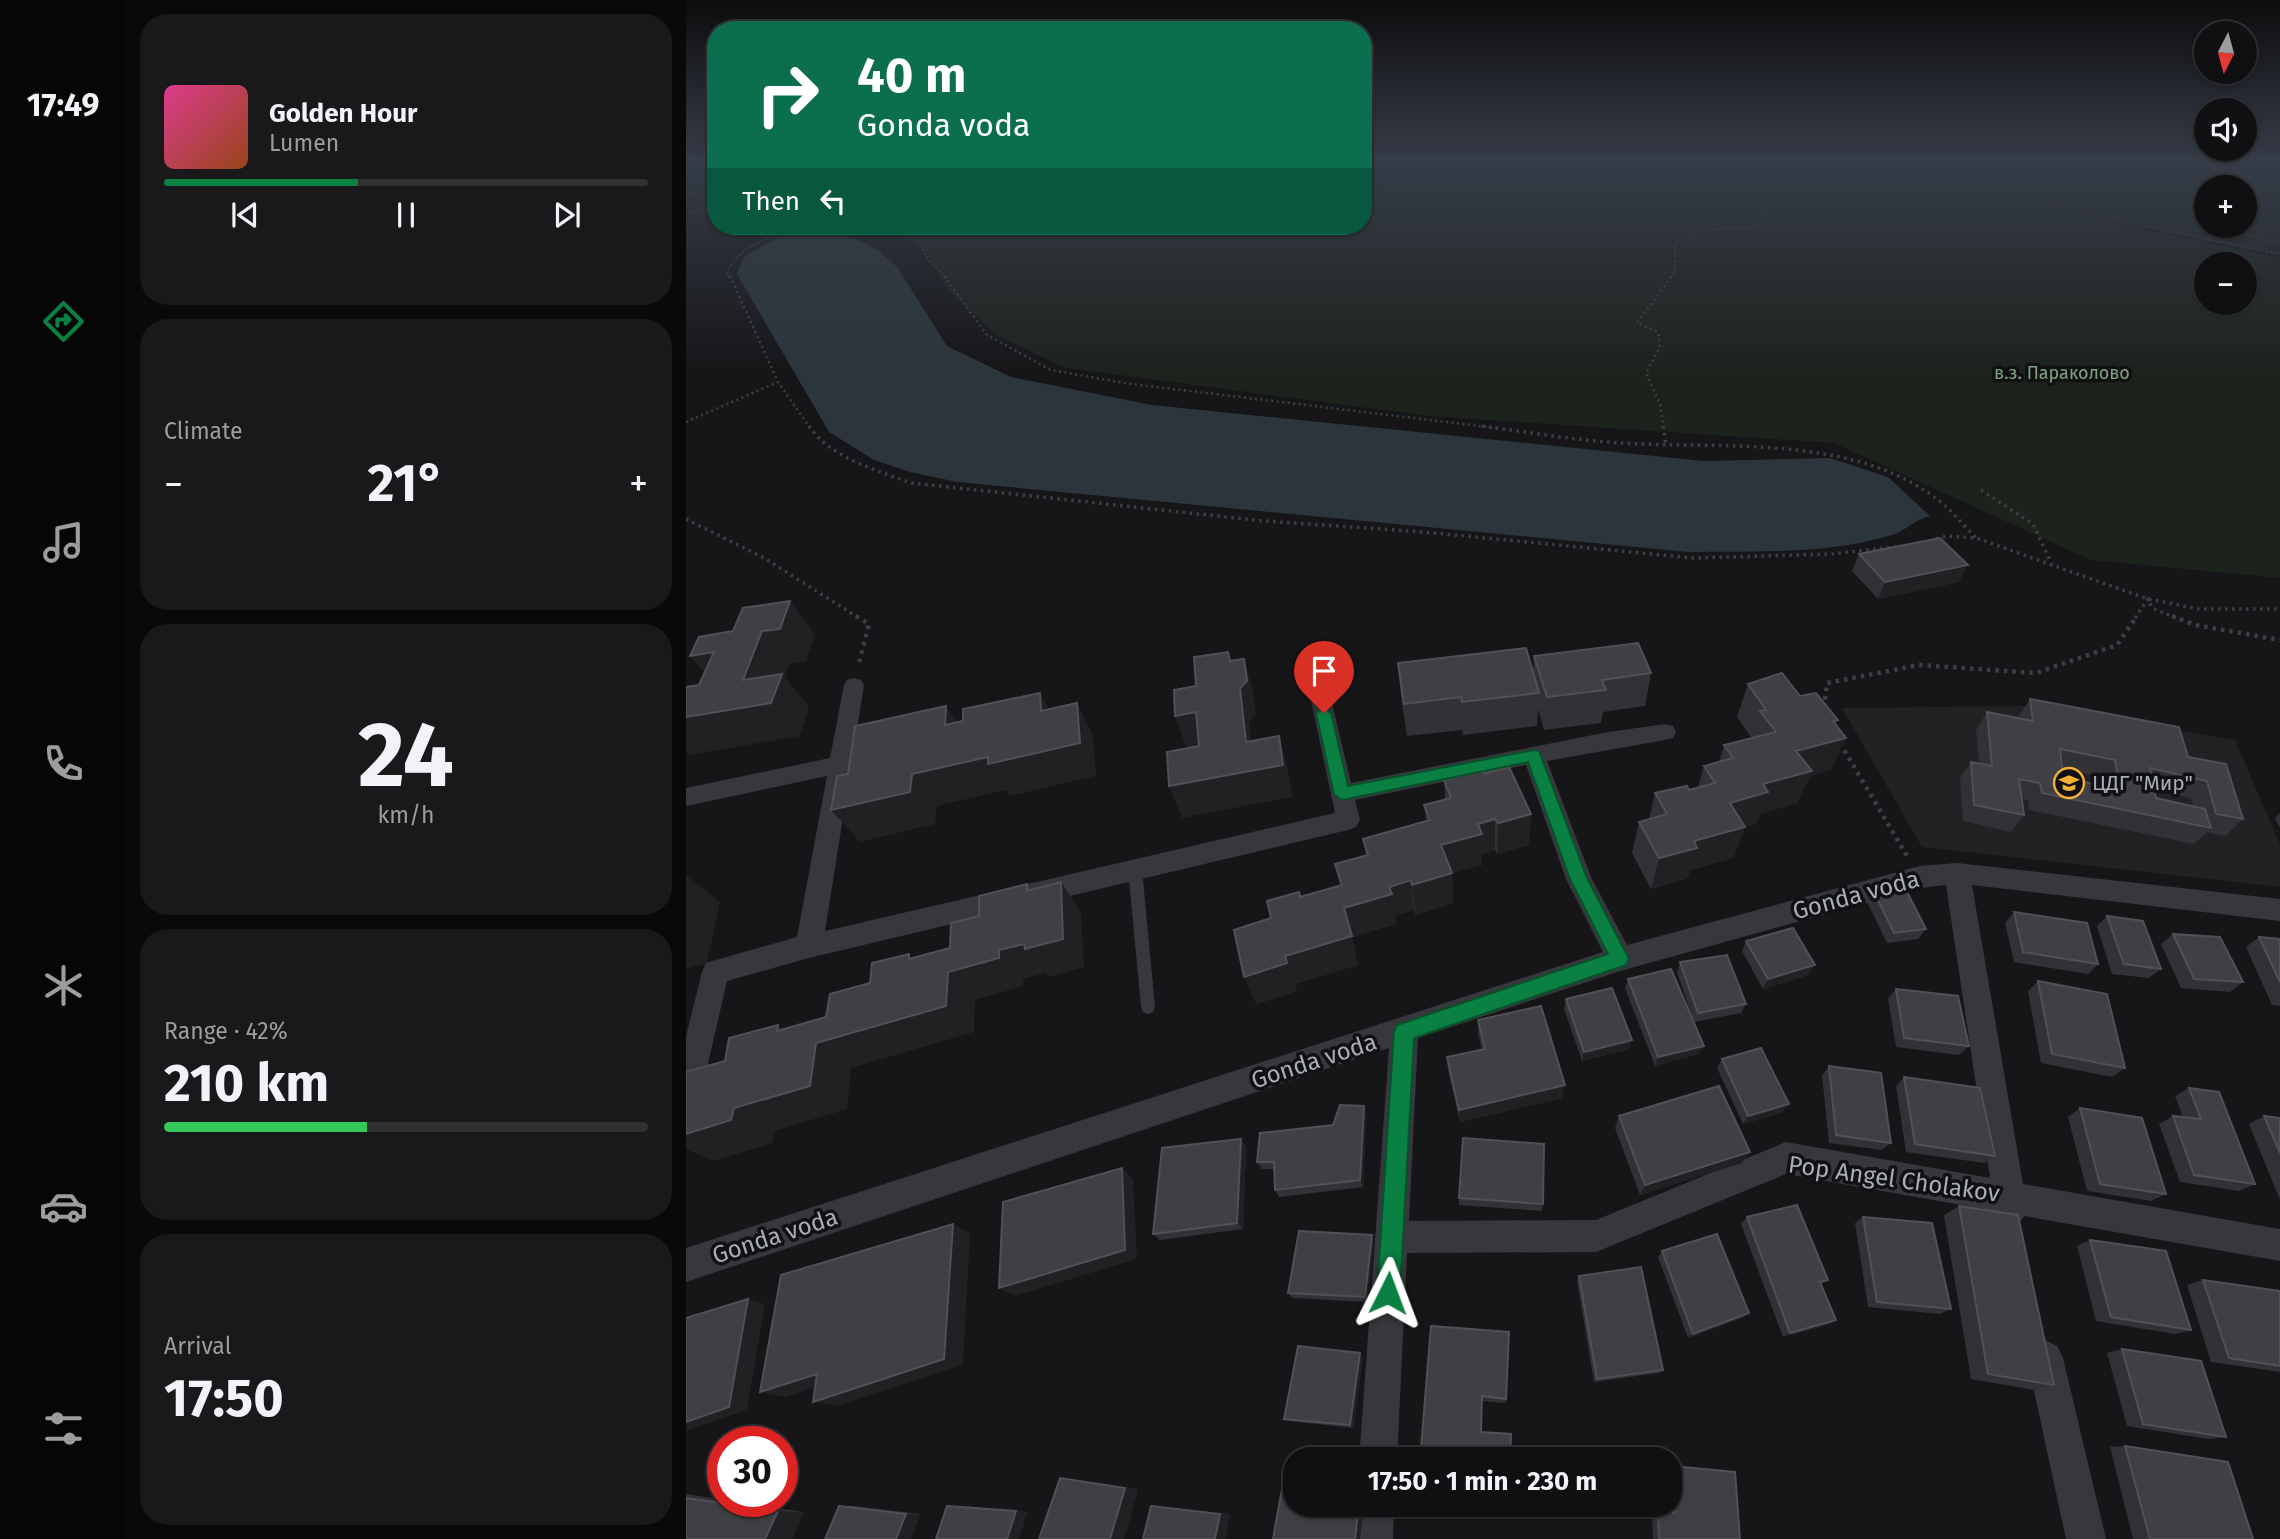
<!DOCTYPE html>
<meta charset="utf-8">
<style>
body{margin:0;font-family:"Fira Sans",sans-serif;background:#19191b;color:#f1f3f6;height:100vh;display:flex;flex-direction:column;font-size:26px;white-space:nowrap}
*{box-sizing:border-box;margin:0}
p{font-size:23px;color:#9c9d9f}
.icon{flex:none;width:38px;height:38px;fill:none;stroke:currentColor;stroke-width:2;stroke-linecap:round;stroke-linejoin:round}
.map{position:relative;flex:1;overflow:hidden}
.sheet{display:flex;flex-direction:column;gap:14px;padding:14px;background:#09090a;width:560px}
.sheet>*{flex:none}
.hud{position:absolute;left:21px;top:21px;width:665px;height:214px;border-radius:28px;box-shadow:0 2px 5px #0004,0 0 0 2px #303032;background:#0b6e4f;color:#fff;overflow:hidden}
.needle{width:46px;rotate:186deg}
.tools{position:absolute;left:1508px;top:21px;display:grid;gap:14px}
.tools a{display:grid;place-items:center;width:63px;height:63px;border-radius:50%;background:#101012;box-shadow:0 2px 5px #0004,0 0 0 2px #303032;font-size:35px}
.speed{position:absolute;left:21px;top:1426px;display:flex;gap:14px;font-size:35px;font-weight:700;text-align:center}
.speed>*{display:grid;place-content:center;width:91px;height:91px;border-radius:50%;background:#101012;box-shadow:0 2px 5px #0004,0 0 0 2px #303032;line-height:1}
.speed .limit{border:10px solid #d22;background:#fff;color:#111}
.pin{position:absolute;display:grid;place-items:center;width:60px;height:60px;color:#fff;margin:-72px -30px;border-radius:50% 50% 50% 0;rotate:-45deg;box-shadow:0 0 7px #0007}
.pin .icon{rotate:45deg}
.me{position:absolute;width:77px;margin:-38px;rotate:3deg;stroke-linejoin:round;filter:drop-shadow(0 0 5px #0008)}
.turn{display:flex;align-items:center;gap:24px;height:147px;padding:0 35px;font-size:32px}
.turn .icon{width:91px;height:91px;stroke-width:2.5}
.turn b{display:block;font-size:49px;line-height:60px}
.then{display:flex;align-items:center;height:66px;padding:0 35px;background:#0003;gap:14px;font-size:26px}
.big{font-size:52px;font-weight:700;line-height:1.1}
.sheet .tile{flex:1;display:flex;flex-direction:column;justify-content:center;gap:10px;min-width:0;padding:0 24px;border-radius:28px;background:#19191b}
.sheet .dial{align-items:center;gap:0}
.dial b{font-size:91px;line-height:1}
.song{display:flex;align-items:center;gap:21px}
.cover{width:84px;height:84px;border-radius:10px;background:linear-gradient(135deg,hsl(330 70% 55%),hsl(20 70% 35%))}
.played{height:7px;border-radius:4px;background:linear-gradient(90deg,#0b8043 40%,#303032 40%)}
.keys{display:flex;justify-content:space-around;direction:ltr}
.heat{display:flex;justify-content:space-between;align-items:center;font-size:38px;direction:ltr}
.charge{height:10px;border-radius:5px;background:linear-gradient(90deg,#34c759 42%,#303032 0)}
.trip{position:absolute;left:597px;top:1447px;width:399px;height:70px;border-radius:28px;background:#101012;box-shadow:0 2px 5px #0004,0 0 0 2px #303032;font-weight:700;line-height:70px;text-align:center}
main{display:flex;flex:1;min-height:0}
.dock{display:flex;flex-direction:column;width:126px;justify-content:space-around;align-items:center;background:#060607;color:#9c9d9f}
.dock .icon{width:49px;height:49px}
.dock .selected{color:#0b8043}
.dock b{font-size:32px;color:#f1f3f6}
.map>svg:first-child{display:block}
.built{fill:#222225}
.green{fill:#1c231d;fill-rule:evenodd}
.water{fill:#2c353c}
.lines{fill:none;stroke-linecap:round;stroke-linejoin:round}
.path-far3{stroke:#3d3f44;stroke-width:2;stroke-dasharray:2 2.5;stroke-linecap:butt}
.path-far2{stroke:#3d3f44;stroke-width:2.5;stroke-dasharray:2 3.5;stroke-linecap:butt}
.path-far1{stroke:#3d3f44;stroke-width:3.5;stroke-dasharray:2.5 4.5;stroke-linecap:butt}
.path{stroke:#3d3f44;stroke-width:4.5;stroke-dasharray:3.5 5;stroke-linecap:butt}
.lane{fill:#37383d;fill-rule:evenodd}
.street{fill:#37383d;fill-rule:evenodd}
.wall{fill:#323236;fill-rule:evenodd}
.shaded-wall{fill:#212124}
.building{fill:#3f3f44;stroke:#4f5156;stroke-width:2;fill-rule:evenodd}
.route{fill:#0b8043;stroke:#07532c;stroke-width:2}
.labels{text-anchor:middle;stroke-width:7;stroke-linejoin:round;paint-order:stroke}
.far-park-label{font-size:18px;fill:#7fa381;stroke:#111113}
.poi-label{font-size:21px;fill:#a8adb8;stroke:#111113;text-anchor:start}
.near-street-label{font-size:24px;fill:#a8adb8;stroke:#111113}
</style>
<main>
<nav class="dock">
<b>17:49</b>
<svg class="icon selected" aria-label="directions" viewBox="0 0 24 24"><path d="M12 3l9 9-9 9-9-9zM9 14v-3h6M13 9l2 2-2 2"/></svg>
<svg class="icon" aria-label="music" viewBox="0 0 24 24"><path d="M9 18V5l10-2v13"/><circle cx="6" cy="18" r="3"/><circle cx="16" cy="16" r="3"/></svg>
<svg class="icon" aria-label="phone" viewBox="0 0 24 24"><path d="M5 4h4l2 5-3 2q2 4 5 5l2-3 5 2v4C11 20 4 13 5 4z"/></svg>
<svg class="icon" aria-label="climate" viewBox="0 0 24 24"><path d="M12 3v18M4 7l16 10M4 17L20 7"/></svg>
<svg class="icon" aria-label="car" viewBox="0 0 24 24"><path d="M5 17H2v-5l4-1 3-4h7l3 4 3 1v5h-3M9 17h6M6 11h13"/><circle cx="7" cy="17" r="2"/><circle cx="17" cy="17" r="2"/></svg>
<svg class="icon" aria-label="filters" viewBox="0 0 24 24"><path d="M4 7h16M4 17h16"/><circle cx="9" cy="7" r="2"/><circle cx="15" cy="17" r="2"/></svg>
</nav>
<section class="sheet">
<div class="tile">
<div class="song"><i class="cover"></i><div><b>Golden Hour</b><p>Lumen</p></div></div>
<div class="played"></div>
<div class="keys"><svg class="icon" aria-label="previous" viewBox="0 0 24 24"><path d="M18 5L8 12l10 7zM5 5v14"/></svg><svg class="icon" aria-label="pause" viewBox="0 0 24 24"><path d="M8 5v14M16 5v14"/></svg><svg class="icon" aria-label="next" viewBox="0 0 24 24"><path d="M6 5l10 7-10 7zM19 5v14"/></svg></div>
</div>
<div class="tile"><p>Climate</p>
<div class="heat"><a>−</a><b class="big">21°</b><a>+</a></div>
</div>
<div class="tile dial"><b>24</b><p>km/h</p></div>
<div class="tile"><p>Range · 42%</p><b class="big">210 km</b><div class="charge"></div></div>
<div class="tile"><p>Arrival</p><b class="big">17:50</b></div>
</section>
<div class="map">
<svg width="1594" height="1539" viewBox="0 0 1594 1539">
<rect width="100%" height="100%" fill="#161618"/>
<path class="built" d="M1341,706L1549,740L1594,844V887L1236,847L1156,708Z"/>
<path class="green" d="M0,159H30V199L0,187Z
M677,159H1164L1243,171L1329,191L1427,223L1594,258V578L1405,560L1148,443L743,416L380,368L313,337L264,293L223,226H677ZM1521,264H1559V303H1521Z
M1176,159H1594V255C1564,249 1534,244 1504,237C1394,211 1288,175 1176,159ZM1521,187H1559V226H1521Z"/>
<path class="water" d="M107,234L146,235L171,239L193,251L211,267L261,346L325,377L466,405L1018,461L1144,458L1202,477L1244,516C1229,519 1220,531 1206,535C1140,555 1069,551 1002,552L271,482L224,472L188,460L143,432L51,274L58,257L89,239Z"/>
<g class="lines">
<path class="path-far3" d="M1168,159L1229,166L1323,188L1432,221L1594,254
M1415,159L1455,175L1494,201L1521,211
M0,167L30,168
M0,192L23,198L20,206L0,214
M212,226L219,235
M1548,226L1553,231L1594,244
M121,227L188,236L219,235L233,243L243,261L260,278
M1534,241L1545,238L1553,231
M44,278L41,271C59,240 91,236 122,226
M984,278L989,272V244L1016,230L1069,227L1091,200L1108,189L1103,182C1116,176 1126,177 1137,168L1123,159"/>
<path class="path-far2" d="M44,276L92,382L124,428
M258,276L301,335L365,370L438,383L810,428
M0,422L92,382
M978,428L974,404L960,373L974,347L972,332L951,323L986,276"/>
<path class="path-far1" d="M123,426C144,458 191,470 225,483L579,521L738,532L1007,558L1145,554L1217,546
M796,426C841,432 888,440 933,443C1034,449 1163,434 1248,497C1264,508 1277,525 1290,538
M977,426L980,444
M1295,490L1347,524L1366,565
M0,519L78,558L173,618
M1250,539L1261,536L1290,538L1462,599L1513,609H1594
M1449,618L1462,599L1466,608L1490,618"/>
<path class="path" d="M170,616L183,624L172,667
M1486,616L1509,625L1594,640
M1138,708L1141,683L1233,665L1350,673L1431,645L1451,616
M1154,743L1221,856"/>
<path class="lane" d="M449,863L454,865L456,869L469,1007L467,1012L462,1014L457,1012L455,1007L442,869L444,865Z"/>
<path class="street" d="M168,678L175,680L178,685L139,931L649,813L622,686L625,681L632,679L639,681L642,686L665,783L922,732L979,724L987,726L990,732L987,738L979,740L861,761L905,877L941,945L1234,866L1271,863L1594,899V921L1286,885L1337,1184L1594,1229V1261L1338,1216L1336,1220L1325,1225L1314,1220L1310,1211L1100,1174L910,1252L721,1253L711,1460H673L703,1048L0,1282V1248L917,952L880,879L840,765L669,800L674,820L670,827L662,830L123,958L41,981L15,1094L10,1104L0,1109V1036L16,972L20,963L30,960L111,937L141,776L0,806V788L144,758L158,685L161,680ZM1260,885L1304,1178L1100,1142L910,1220L723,1221L732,1038L934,971L1234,888Z
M1359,1340L1371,1346L1377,1358L1420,1539H1380L1341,1358L1347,1346Z
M670,1505H708L707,1539H667Z"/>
</g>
<path class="wall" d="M1173,554L1273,582L1192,599L1166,571Z
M848,656L965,673L959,706L917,712L915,723L858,730L852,709L851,726L777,735L776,730L721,736L715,696L712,663L847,672Z
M1062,684L1114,696L1150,724L1145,770L1124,776L1111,803L1074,814L1070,824L1059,827L1047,858L1004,870L1002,878L965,889L946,853L953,822L963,819L969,793L1003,790L1012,787L1018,766L1033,762L1038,745L1065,739V737L1051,717Z
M1344,699L1502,757L1557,819L1539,836L1521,832L1508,844L1343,810L1342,800L1336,799L1338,815L1325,832L1277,821L1274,778L1285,762L1293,763L1290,730L1301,712L1333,719V716ZM1376,769L1415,777L1416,786L1377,777ZM1468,789L1505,798L1507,806L1470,798Z
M798,774L845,814L843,845L811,854L809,850L796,854V865L766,873L767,903L730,915L728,910L709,916L710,924L666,937L672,965L609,984L611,991L570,1004L585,918L654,886L649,864L680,856L677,839L740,822L738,805L759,800L758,780Z
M1594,813V828L1589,818Z
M1187,890L1240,929L1232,939L1201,943L1180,900Z
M1328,912L1412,964L1402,974L1328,962L1319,923Z
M1421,916L1475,969L1463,978L1426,974L1411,926Z
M1487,934L1557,982L1544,992L1495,988L1475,944Z
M1573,937L1594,939V1006L1586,1005L1560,947Z
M1060,941L1123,975L1077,989L1056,951Z
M994,962L1060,1004L1055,1013L1008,1022L991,972Z
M942,979L1018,1046L1013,1054L969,1066L939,988Z
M1352,981L1439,1068L1426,1077L1355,1063L1342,991Z
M1210,989L1283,1046L1273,1055L1210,1047L1202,998Z
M880,999L943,1049L896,1061L878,1009Z
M792,1020L876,1098L774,1122L762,1070L761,1057L796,1050L792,1034Z
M1036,1059L1097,1112L1057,1124L1031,1068Z
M1143,1066L1205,1143L1196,1150L1143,1143L1136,1075Z
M1218,1077L1309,1156L1298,1163L1220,1152L1210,1086Z
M1503,1088L1569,1184L1553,1191L1494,1182L1473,1124L1487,1116L1497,1117L1489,1096Z
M1394,1108L1480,1194L1465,1201L1401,1191L1382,1117Z
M680,1114L677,1187L593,1197L589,1190L588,1169H576L571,1162L647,1125Z
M933,1116L1056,1163L954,1195L929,1128Z
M1578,1116L1594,1118V1200L1563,1124Z
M555,1139L560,1147L557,1229L474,1240L467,1234Z
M773,1198L857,1204L856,1211L773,1205Z
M1273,1206L1368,1385L1348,1390L1285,1379L1258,1215Z
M1061,1217L1142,1280L1135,1284L1150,1320L1142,1325L1097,1337L1055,1224Z
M1177,1217L1265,1309L1254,1314L1182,1307L1169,1223Z
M686,1235L688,1241L681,1302L607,1298L602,1293Z
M1404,1240L1505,1330L1489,1334L1410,1321L1391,1246Z
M976,1251L1063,1313L1057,1318L1002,1338L972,1257Z
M893,1276L977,1370L973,1373L908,1382L891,1281Z
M1517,1280L1594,1291V1372L1525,1362L1501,1285Z
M745,1326L820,1399L819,1403L796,1401L795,1432L734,1460Z
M1436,1349L1540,1437L1522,1439L1441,1426L1421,1353Z
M677,1357L667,1428L603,1421L598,1419Z
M1439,1446L1567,1539H1447L1424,1447Z
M986,1466L1054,1539H967L966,1512H982L981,1505H984V1467Z
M374,1478L452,1489L438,1539H353Z
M0,1494L37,1500V1502H49L118,1512L106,1539H0Z
M153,1506H169L234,1514L225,1539H139Z
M261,1506H275L341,1512L333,1539H250Z
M465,1506L544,1514L539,1539Z"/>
<path class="shaded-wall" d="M1282,565L1273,582L1192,599L1199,582Z
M104,601L129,634L120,662L103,664L99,677L123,707L114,736L2,755L0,752V717L57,680L76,631Z
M28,652L34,689L4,656Z
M558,659L567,692L570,714L563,721L569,770L593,736L602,769L606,797L496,818L483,786L560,742L554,688Z
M354,693L372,726L355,711Z
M391,703L407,736L410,776L323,796L319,790L251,806L249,824L174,842L145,810L226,774Z
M260,706L282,739L259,725Z
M510,712L522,745L501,749L489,716Z
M1152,720L1142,743L1160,738L1145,770L1124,776L1111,803L1074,814L1070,824L1059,827L1047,858L1004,870L1002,878L965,889L973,858L1008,841L1044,803L1077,784L1110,751L1147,721Z
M845,814L843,845L811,854L812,823Z
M809,819V850L796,854V865L757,876L755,845L792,824Z
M766,873L767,903L730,915L726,885Z
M0,875L34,902L21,963L0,969Z
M725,880L728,910L709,916L710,924L666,937L672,965L609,984L611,991L570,1004L558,977L599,956L658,908L703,887Z
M375,882L395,912L398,967L362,977L359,973L337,979V986L289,1000L288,1032L165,1068L161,1109L89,1131L87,1143L27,1161L0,1149V1134L48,1108L91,1031L92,1025L129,1050L130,1043L262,972L313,950Z
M1129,965L1123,975L1077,989L1082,979Z
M946,1040L943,1049L896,1061L898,1052Z
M1018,1046L1013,1054L969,1066L972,1057Z
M879,1085L876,1098L774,1122L773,1110Z
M1103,1104L1097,1112L1057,1124L1062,1116Z
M678,1106L680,1114L677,1187L674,1180Z
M555,1139L560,1147L557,1229L551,1223Z
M1064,1152L1056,1163L954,1195L959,1185Z
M436,1168L447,1179L451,1259L329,1296L313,1288Z
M267,1224L284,1233L277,1365L151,1406L127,1402Z
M686,1235L688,1241L681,1302L679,1297Z
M62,1299L79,1304L61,1410L0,1431V1422Z
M1063,1313L1057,1318L1002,1338L1007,1334Z
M1150,1320L1142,1325L1097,1337L1104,1333Z
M674,1353L677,1357L667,1428L664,1425Z
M131,1374L154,1379L100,1397L74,1392Z
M439,1488L452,1489L438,1539H424Z
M673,1505H678L674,1539H669Z
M92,1511L118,1512L106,1539H79Z
M330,1511L341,1512L333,1539H321Z
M220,1514H234L225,1539H210Z
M534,1514H544L539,1539H529Z"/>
<path class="building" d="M1254,538L1282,565L1199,582L1173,554Z
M104,601L94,629L76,631L57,680L96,674L85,703L0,717V687L13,685L28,652L4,656L13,637L47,631L57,608Z
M952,643L965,673L916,680L920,690L861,697L848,656Z
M840,648L853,693L776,702L775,697L718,704L712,663Z
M542,652L544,661L558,659L561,681L554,688L560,742L593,736L597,765L483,786L481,752L513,746L510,712L489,716L488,690L510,686L508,657Z
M1096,673L1114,696L1130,693L1152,720L1147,721L1160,738L1110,751L1126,771L1077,784L1082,792L1044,803L1059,827L1008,841L1011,848L973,858L953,822L981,814L969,793L1001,786L1003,790L1029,783L1018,766L1047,758L1038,745L1090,732L1074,711L1080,710L1062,684Z
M354,693L355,711L391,703L394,743L302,764V757L226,774L224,792L145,810L151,776L162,774L169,726L260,706L259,725L277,721V709Z
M1344,699L1493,727L1502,757L1540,764L1557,819L1530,814L1521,781L1464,768L1470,798L1519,809L1525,828L1356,793L1354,783L1333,779L1338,815L1288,805L1285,762L1306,766L1301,712L1347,721ZM1374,749L1429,760L1434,790L1377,777Z
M823,767L845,814L812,823L809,819L792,824L796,834L755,845L766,873L726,885L725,880L703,887L706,894L658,908L666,936L599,956L601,963L558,977L548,930L585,918L581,901L613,892L614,897L656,885L649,864L682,855L677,839L744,820L738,805L765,798L758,780L796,770L798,774Z
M375,882L377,939L339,949L338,944L313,950V958L262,972L260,1006L130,1043L124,1086L48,1108L45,1120L0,1134V1072L39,1061L43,1038L92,1025L91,1031L140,1017L144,994L184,983L186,963L223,954V959L264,948L265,923L293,916V896L341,884V891Z
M1218,886L1240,929L1208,933L1187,890Z
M1328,912L1401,923L1412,964L1337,952Z
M1421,916L1457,921L1475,969L1438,964Z
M1107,928L1129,965L1082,979L1060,941Z
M1487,934L1534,937L1557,982L1508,979Z
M1573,937L1594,939V982Z
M1041,955L1060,1004L1012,1013L994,962Z
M985,969L1018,1046L972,1057L942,979Z
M1352,981L1421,994L1439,1068L1366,1054Z
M926,988L946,1040L898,1052L880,999Z
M1210,989L1272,996L1283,1046L1218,1038Z
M855,1006L879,1085L773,1110L761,1057L799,1049L792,1020Z
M1075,1048L1103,1104L1062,1116L1036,1059Z
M1143,1066L1195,1073L1205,1143L1150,1135Z
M1218,1077L1294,1088L1309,1156L1229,1144Z
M1033,1086L1064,1152L959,1185L933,1116Z
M1503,1088L1533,1092L1569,1184L1508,1175L1487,1116L1515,1119Z
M654,1105L678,1106L674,1180L589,1190L588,1162H571L574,1133L647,1125Z
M1394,1108L1456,1118L1480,1194L1414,1184Z
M1578,1116L1594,1118V1153Z
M777,1138L858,1144L857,1204L773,1198Z
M555,1139L551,1223L467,1234L476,1148Z
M436,1168L439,1250L313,1288L317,1202Z
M1111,1205L1142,1280L1134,1282L1150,1320L1104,1333L1061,1217Z
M1273,1206L1332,1215L1368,1385L1302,1374Z
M1177,1217L1246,1223L1265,1309L1191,1302Z
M267,1224L258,1359L127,1402L131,1374L74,1392L95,1275Z
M613,1231L686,1235L679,1297L602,1293Z
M1031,1234L1063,1313L1007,1334L976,1251Z
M1404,1240L1480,1251L1505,1330L1425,1317Z
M955,1267L977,1370L911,1379L893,1276Z
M1517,1280L1594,1291V1366L1543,1358Z
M62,1299L43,1407L0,1422V1318Z
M745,1326L823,1332L820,1399L796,1396L795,1432L825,1434L824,1460H734Z
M612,1346L674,1353L664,1425L598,1419Z
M1436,1349L1515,1361L1540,1437L1457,1424Z
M1439,1446L1542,1462L1567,1539H1464Z
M986,1466L1049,1472L1054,1539H973L972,1512L989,1513Z
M599,1472L609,1473V1505H673L669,1539H587Z
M374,1478L439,1488L424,1539H353Z
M0,1498L92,1511L79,1539H0Z
M730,1505H823V1514L730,1507Z
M153,1506L220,1514L210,1539H139Z
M261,1506L330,1511L321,1539H250Z
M465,1506L534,1514L529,1539H457Z"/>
<linearGradient id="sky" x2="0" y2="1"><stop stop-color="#0c0c0d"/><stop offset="0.43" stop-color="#363c48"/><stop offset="1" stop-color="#363c48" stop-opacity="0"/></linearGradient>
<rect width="1594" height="374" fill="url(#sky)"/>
<path class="route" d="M638,708L645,713L662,786L848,750L853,751L901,878L943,959L940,965L934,967L728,1038L714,1293L711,1301L702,1304L694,1301L691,1293L708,1031L711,1025L922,954L884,879L842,762L656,800L648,794L630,713Z"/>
<defs>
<g id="school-ring" transform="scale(1.575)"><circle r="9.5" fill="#111113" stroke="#f2b134" stroke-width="1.5"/><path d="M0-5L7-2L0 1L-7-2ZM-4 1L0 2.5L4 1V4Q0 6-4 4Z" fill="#f2b134"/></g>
</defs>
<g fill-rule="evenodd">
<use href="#school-ring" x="1383" y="783"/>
</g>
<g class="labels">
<g class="far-park-label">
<text x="1376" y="379">в.з. Параколово</text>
</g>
<g class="poi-label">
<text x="1406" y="790">ЦДГ "Мир"</text>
</g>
<g class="near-street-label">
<text transform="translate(1170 895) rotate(-15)" y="8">Gonda voda</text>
<text transform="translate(628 1061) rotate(-18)" y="8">Gonda voda</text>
<text transform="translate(1208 1179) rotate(8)" y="8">Pop Angel Cholakov</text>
<text transform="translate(89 1236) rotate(-18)" y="8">Gonda voda</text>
</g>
</g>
</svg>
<div class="tools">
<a><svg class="needle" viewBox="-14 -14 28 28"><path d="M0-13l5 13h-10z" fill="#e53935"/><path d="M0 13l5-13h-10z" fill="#9c9d9f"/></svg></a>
<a><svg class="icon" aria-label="sound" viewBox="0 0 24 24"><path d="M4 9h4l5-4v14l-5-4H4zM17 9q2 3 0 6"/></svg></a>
<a>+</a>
<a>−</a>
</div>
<div class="speed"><div class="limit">30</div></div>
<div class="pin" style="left:638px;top:713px;background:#d93025"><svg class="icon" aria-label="arrive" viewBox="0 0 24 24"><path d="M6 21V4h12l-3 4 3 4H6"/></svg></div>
<svg class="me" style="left:702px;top:1293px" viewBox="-20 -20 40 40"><path d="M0-17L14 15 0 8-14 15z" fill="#0b8043" stroke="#fff" stroke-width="4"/></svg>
<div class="trip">17:50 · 1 min · 230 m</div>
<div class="hud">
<div class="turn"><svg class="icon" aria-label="right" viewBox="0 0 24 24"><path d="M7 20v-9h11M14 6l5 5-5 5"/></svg><div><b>40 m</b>Gonda voda</div></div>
<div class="then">Then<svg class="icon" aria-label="left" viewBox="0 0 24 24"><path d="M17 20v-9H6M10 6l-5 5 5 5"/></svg></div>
</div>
</div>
</main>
